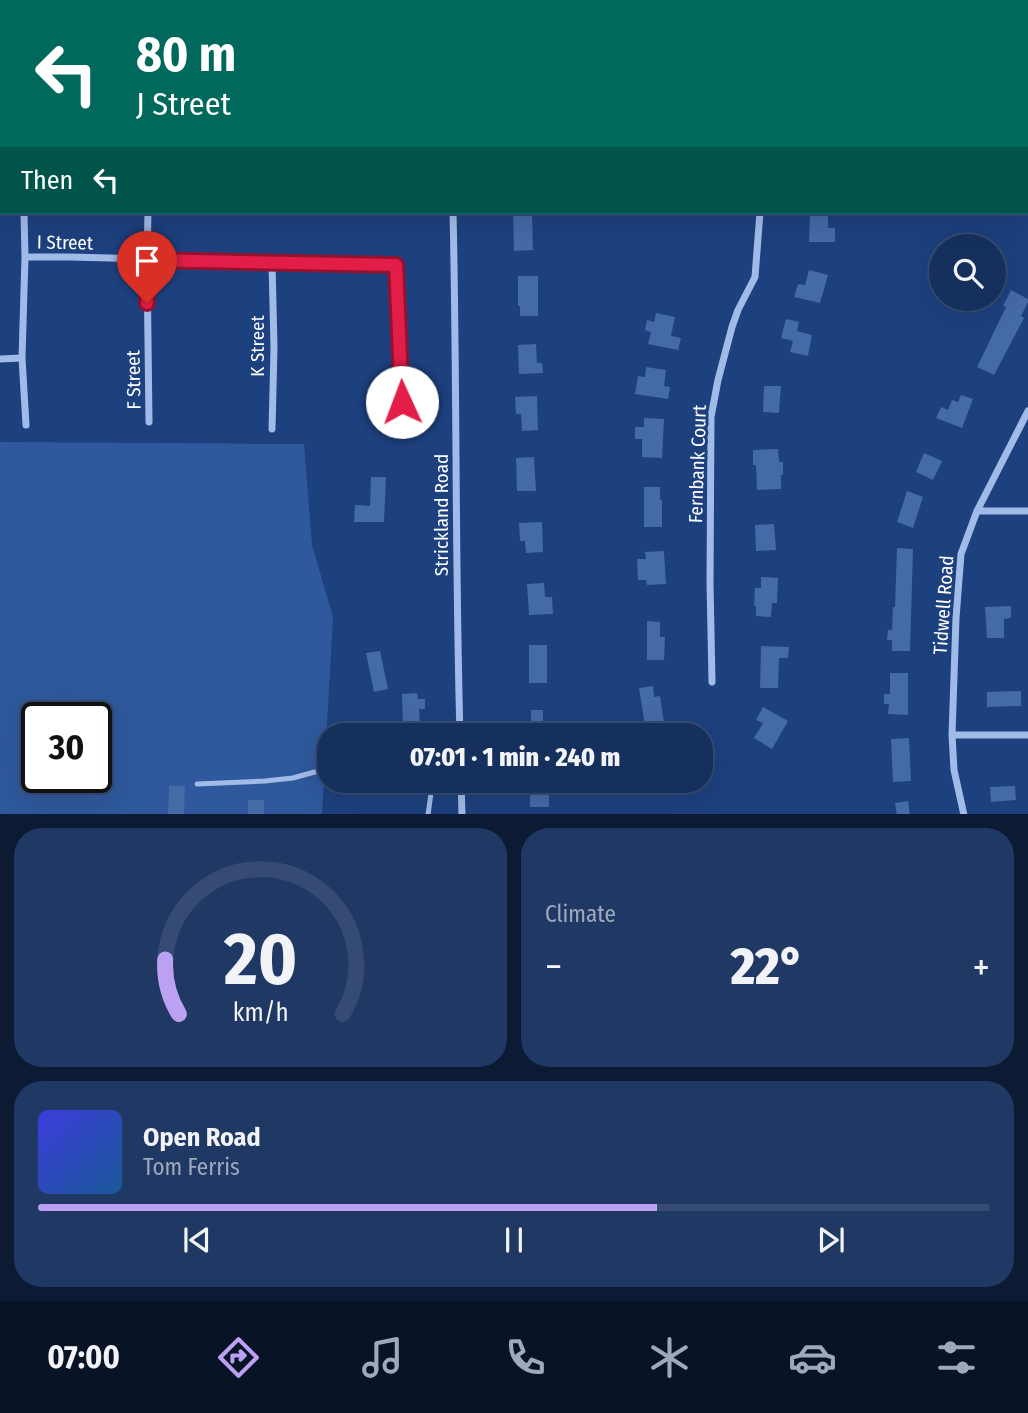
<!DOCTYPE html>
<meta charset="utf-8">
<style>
body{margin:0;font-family:"Fira Sans Condensed",sans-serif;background:#1f3864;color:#f1f3f6;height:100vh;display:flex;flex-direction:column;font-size:26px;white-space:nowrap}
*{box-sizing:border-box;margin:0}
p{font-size:23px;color:#9ea9bc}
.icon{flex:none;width:38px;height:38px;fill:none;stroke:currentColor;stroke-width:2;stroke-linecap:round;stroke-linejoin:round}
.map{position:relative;height:814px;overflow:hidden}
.drawer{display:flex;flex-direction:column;gap:14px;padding:14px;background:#0c1a34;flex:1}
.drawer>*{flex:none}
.banner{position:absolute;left:0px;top:0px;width:1029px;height:214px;box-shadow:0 7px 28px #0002,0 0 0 2px #354b73;background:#00695c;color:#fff;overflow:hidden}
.buttons{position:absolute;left:929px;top:234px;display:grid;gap:14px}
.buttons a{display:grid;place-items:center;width:77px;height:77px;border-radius:50%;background:#16305e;box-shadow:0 7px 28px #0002,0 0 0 2px #354b73;font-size:35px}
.speed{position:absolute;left:21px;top:702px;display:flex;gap:14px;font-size:35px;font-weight:700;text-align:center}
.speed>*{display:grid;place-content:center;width:91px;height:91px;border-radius:50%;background:#16305e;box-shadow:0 7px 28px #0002,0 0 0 2px #354b73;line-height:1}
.speed .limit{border:4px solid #111;border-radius:10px;background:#fff;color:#111}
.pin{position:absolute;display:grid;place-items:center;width:60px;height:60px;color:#fff;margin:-72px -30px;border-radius:50% 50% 50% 0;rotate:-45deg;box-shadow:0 0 7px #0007}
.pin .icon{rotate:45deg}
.me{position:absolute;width:77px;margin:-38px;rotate:358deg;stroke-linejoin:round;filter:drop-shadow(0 0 5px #0008)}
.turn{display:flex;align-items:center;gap:24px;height:147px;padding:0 21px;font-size:32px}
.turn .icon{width:91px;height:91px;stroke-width:2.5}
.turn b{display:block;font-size:49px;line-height:60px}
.then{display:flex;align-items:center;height:66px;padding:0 21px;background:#0003;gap:14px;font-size:26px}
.big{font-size:52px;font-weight:800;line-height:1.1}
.drawer .widget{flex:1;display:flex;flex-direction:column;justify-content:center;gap:10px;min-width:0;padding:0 24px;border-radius:28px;background:#1f3864}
.drawer .dial{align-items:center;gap:0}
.dial svg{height:182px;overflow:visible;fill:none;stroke:#354b73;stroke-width:7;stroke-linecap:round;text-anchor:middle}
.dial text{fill:#f1f3f6;stroke:none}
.song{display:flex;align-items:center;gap:21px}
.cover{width:84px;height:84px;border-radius:10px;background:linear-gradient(135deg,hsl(240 70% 55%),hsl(210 70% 35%))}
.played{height:7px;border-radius:4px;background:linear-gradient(90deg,#bca0f2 65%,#354b73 65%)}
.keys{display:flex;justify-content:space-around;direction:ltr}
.heat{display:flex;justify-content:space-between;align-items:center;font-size:38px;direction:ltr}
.drawer .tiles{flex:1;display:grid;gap:14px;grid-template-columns:1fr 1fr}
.widget:last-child{grid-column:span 2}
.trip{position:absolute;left:317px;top:723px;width:396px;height:70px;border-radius:28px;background:#16305e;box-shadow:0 7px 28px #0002,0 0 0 2px #354b73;font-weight:800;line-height:70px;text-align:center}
.menu{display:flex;height:112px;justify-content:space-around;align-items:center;background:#091326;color:#9ea9bc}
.menu .icon{width:49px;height:49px}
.menu .current{color:#bca0f2}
.menu b{font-size:32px;color:#f1f3f6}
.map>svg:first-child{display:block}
.green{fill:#2f599c;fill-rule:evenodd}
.building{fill:#456aa8}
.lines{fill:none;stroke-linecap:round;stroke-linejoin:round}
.service{stroke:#a0bbe8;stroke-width:5}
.minor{stroke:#a0bbe8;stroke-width:7}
.route-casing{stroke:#92132f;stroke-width:18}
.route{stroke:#e11d48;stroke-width:12}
.labels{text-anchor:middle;stroke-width:6;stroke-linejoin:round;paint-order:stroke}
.street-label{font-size:19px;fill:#fff;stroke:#1d407e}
</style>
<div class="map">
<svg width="1028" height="815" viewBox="0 0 1028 815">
<rect width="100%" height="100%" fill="#1d407e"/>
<path class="green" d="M0,442L304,444L312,545L333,617L322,814L0,815ZM37,718H96V777H37Z"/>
<path class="building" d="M513,212H532L533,250L514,251Z
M810,212H828V228H835V242H809Z
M809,270L828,275L820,303L794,297L798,284L805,285Z
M518,276H538V316H520V306H518Z
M1011,290L1028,299V302L1021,316L1024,318L994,375L977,367L1006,307L1003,306Z
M656,313L675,317L671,336L681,338L678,350L648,344L651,332L645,330L647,320L654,322Z
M786,319L799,322L797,331L812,335L808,356L790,352L793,341L781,338Z
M536,344L537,363H542L543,373L519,374L518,345Z
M646,367L666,370L664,386L670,387L668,399L635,394L638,376L645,377Z
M764,386H781L779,413L763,412Z
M961,395L973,399L962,428L936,418L941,407L948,410L952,400L958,402Z
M537,396L538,430L522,431L521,414H516L515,397Z
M644,418L664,419L662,458L642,457V439H635V427H644Z
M778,449L779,462H783V475H781V489L757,490L756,465H753V450Z
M924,453L942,461L933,480L916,472Z
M534,457L536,491H517L516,458Z
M371,477H386L384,522H354L355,505L370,506Z
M644,487H660V500H662V527H644Z
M907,491L923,497L913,528L897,522Z
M542,522L543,552L526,553L525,541H520L519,523Z
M774,524L776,550L756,551L755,525Z
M897,548L913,549L910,651H892V640H887L888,630H892L893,607H895Z
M664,551L666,584L647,585L646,580H638L637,559H646L645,552Z
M761,577L778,578L777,603H772L771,617L756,616V606H754L755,588H761Z
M544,583L545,597H552L553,614L529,615L527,584Z
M1011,606V618L1004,619V638H987L985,607Z
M647,621L660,622V637H665L664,660H647Z
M529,645H547V683H529Z
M761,646L789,647L788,658H779L778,688H760Z
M380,651L388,689L374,692L366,653Z
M890,673H908V715L888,714L889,704H884V694H890Z
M653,686L654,697L660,696L665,729L646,732L639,688Z
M1021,691V706L987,707V692Z
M417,693L418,699H425V709H419L420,727L403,728L402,694Z
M763,707L788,721L772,749L754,738L763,723L756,720Z
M531,710H543V735H531Z
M909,738L911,781L893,782L891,739Z
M530,780H549V807H530Z
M169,786H185L184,815H168Z
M1015,786L1016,800L991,802L990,787Z
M248,800H264V815H248Z
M908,801L910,815H897L895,803Z"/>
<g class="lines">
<path class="service" d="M197,784L265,781L293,778L329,768
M428,815L431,793L434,786L449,780"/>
<path class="minor" d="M151,0V2
M448,0L449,2
M761,0V2
M24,2V0
M1027,34H1028
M0,99H2
M24,212L25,257L22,358L26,425
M148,212L147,260L149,422
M453,212C457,386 455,561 460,735
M25,257H69L396,265L402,403
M272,263L274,348L272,429
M0,359L22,358
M977,511H1028
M712,682L710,583L711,417L718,380L732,327L738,310L755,277L760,212
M952,735H1028
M461,780L462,815
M964,815L954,770L952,735L956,618L961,554L977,511L1028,411"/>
</g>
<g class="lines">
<g class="route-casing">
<path id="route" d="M147,303V260L396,265L402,402"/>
</g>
<use href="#route" class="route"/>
</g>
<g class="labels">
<g class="street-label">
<text transform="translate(65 242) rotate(1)" y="7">I Street</text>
<text transform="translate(257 346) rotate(-90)" y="7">K Street</text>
<text transform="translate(133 380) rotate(-91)" y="7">F Street</text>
<text transform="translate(697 464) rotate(-88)" y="7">Fernbank Court</text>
<text transform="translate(441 515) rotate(-90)" y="7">Strickland Road</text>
<text transform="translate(943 605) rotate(-86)" y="7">Tidwell Road</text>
</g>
</g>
</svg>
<div class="buttons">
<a><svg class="icon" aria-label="search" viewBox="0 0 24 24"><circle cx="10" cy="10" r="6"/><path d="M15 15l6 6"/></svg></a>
</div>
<div class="speed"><div class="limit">30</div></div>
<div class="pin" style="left:147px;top:303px;background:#d93025"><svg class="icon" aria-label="arrive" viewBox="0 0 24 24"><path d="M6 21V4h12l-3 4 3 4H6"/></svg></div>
<svg class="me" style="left:402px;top:402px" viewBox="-20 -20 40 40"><circle r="19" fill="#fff"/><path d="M0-13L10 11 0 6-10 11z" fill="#e11d48"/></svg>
<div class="trip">07:01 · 1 min · 240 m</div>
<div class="banner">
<div class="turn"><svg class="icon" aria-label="left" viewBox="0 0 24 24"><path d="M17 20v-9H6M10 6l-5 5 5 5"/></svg><div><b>80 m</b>J Street</div></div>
<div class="then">Then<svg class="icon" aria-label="left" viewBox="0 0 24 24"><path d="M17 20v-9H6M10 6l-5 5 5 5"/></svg></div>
</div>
</div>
<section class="drawer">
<div class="tiles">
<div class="widget dial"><svg viewBox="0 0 100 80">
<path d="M14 69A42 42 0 1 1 86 69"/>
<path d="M14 69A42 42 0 0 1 8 45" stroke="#bca0f2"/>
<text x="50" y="56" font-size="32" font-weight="700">20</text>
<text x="50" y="72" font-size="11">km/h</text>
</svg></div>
<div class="widget"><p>Climate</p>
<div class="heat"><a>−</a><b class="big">22°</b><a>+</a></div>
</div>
<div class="widget">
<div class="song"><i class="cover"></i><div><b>Open Road</b><p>Tom Ferris</p></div></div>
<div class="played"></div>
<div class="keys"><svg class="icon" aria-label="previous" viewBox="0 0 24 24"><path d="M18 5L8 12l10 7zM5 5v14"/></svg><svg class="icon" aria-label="pause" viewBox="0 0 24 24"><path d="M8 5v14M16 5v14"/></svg><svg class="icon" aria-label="next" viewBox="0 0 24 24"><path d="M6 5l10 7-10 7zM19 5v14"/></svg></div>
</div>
</div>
</section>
<nav class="menu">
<b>07:00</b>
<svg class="icon current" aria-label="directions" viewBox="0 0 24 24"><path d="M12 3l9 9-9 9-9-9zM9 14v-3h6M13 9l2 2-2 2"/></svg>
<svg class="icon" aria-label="music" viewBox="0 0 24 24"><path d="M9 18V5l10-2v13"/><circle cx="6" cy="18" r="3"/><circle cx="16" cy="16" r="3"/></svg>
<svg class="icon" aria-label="phone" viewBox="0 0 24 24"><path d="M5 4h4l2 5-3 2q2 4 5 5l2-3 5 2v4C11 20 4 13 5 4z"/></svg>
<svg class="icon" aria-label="climate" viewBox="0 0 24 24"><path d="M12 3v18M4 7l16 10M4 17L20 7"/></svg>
<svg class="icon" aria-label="car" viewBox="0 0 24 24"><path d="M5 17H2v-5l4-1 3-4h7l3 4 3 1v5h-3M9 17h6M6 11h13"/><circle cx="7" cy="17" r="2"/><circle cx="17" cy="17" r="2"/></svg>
<svg class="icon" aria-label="filters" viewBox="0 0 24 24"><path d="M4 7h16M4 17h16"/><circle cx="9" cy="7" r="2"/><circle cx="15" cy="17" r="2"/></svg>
</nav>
